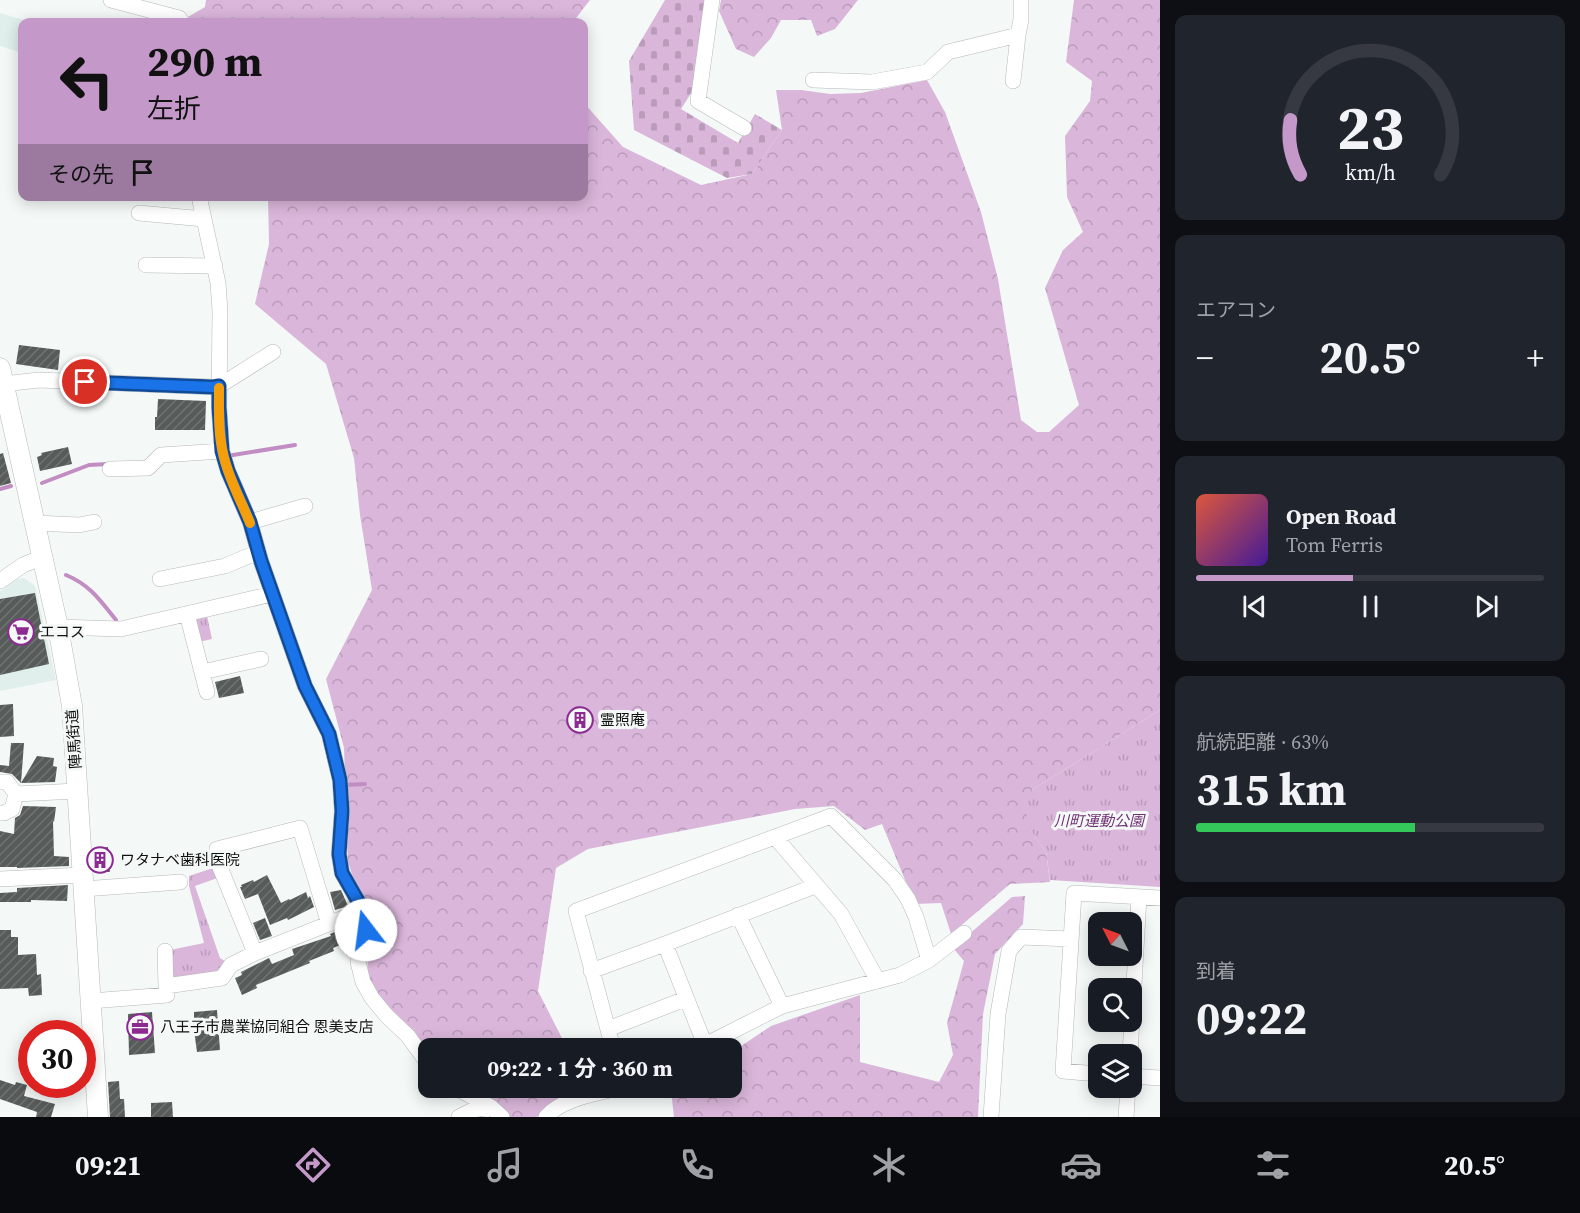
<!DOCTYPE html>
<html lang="ja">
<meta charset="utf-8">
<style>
body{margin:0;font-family:"Source Serif 4","Noto Sans JP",serif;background:#20242c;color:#f1f3f6;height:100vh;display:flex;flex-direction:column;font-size:22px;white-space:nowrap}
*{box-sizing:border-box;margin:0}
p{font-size:20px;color:#9ea1a6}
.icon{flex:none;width:33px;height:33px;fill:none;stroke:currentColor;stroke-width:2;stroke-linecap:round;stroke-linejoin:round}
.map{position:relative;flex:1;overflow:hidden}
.details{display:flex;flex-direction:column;gap:15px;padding:15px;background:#0d0f14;width:420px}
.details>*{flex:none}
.guide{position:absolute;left:18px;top:18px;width:570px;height:183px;border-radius:12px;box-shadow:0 3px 15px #0003;background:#c499c9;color:#111;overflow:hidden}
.needle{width:39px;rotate:312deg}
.tools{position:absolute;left:1088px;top:912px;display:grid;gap:12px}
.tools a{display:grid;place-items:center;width:54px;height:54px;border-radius:12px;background:#171b24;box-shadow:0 3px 15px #0003;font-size:30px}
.speed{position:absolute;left:18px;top:1020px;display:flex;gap:12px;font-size:30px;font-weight:700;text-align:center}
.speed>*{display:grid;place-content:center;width:78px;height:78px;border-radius:50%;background:#171b24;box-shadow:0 3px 15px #0003;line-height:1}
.speed .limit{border:9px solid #d22;background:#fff;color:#111}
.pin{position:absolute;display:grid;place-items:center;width:51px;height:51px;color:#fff;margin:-26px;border:3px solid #fff;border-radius:50%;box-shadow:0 2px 6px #0007}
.me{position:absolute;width:66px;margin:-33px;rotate:345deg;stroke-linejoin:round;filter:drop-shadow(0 0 4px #0008)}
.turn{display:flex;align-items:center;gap:21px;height:126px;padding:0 30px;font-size:27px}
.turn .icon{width:78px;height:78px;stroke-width:2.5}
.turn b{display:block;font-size:42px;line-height:51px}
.then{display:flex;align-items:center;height:57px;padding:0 30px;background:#0003;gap:12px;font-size:22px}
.big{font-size:45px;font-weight:700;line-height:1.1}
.details .card{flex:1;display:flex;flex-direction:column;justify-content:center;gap:9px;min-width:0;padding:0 21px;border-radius:12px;background:#20242c}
.details .dial{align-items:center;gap:0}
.dial svg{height:156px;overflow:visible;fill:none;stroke:#363941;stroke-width:7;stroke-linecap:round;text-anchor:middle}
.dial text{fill:#f1f3f6;stroke:none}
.song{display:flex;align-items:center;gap:18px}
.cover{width:72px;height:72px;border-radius:9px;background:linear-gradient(135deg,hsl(10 70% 55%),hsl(260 70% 35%))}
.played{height:6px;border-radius:3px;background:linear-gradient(90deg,#c499c9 45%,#363941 45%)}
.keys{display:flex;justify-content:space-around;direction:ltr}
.heat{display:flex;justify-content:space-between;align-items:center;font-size:33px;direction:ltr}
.charge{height:9px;border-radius:4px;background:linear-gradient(90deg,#34c759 63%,#363941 0)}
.trip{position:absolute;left:418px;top:1038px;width:324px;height:60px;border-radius:12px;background:#171b24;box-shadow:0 3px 15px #0003;font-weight:700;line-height:60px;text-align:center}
.tabs{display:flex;height:96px;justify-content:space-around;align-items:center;background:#090b0e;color:#9ea1a6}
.tabs .icon{width:42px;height:42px}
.tabs .selected{color:#c499c9}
.tabs b{font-size:27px;color:#f1f3f6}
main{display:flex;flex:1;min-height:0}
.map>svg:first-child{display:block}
.built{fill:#e1efec}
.forest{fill:url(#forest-crowns)}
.cemetery{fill:url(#cemetery-stones)}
.park{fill:url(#park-tufts)}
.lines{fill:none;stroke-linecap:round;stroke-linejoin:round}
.stream{stroke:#c18dc2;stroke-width:4}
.building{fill:url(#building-hatch)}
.minor-casing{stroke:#b4b9b8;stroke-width:16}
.major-casing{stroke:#b4b9b8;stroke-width:21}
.minor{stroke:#fff;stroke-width:15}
.major{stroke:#fff;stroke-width:20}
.route-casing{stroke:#114b97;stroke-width:15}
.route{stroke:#1a73e8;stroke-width:10}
.slow{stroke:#f59e0b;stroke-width:10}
.labels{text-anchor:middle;stroke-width:6;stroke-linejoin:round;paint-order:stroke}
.poi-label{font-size:15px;fill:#0f1010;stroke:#f4f9f8;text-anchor:start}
.street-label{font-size:15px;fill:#0f1010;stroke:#f4f9f8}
.park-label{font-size:15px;font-style:italic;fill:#703073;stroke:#f4f9f8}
</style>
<main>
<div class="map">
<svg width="1160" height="1117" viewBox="0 0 1160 1117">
<defs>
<pattern id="forest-crowns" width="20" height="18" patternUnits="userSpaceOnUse" patternTransform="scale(1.5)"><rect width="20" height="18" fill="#dab6da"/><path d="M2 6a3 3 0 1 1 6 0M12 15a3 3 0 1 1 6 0" fill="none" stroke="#ba9bba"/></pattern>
<pattern id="cemetery-stones" width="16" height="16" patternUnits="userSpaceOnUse" patternTransform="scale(1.5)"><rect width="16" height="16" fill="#dab6da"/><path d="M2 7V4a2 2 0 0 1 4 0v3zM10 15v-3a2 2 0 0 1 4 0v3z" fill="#ba9bba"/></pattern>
<pattern id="park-tufts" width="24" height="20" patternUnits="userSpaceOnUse" patternTransform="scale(1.5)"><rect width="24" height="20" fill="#dab6da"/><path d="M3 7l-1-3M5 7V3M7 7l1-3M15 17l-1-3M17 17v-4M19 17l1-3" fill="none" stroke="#ba9bba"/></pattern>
<pattern id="building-hatch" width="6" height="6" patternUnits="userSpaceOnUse" patternTransform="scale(1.5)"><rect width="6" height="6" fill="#575c5b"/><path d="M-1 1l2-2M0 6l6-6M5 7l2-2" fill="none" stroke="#6f7372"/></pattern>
</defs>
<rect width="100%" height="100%" fill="#f4f9f8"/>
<path class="built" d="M0,13L31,22H22V53L0,46Z
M24,578L35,586L56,680L0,691V591L17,579Z"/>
<path class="forest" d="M206,0H590L573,22H189L188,17L205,7Z
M721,0H858L835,29L817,36L811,20H781L771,38L754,57L736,49L719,11Z
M1074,0H1160V710L1032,790L1031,831L1046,852L1050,882L1010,884L951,934L941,903L915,904L882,824L865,830L834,806L795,809L588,849L556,868L538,991L567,1048H429L368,992L367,919L348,862L344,748L326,679L372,590L360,515L354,458L326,364L255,304L269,244L268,197L584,196V103L623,147L701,185L752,174L782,130L776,90H801L830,94L861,93L927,80L945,112L981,212L998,279L1021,420L1037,432H1049L1079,405L1045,288L1063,250L1083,232L1067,197L1065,136L1090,101L1092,81L1066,62Z
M1025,896L1023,924L995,954L983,1014L978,1117H674L671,1091L677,1088H732V1052L771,1026L860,995V1062L939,1082L953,1055L947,1023L964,961L953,948L1012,897Z
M471,1088H587L548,1105L537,1117H503Z"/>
<path class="cemetery" d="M665,0H704L712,6L695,87L681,109L738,143L755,114L782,130L752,174L727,178L634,130L629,61Z"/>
<path class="park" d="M206,611L212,639L194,643L188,619Z
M1160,710V887L1050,880L1046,852L1031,831L1025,808L1032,790Z
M219,866L223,876L195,886L220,958L231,965L222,978L166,986L165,951L204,943L189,886V876Z"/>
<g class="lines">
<path class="stream" d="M227,456L295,445
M42,483L89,465L108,464
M0,489L11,486
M66,575C90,585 100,600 116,620
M344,785L365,784"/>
</g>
<path class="building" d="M19,345L60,350L58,370L16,364Z
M158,399L206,401L205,430H155V417H157Z
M68,447L72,464L40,471L37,457L42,455L41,453Z
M3,453L11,483L0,486V454Z
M35,593L49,664L0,675V599Z
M240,676L244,693L219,698L215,682Z
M13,704L14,736L0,737V705Z
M11,743H24L21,783L12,774L0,772V765L9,766Z
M37,756L54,758L53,766L57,767L55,782L21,783Z
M23,806L56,807L54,822L53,821L54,856L69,857V866L17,868V867H0V831L14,834L15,818L20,815Z
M108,847L110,872H95L93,848Z
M267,875L281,903L289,899L290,900L306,892L308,898L310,896L314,907L288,920L287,918L270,925L258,894L245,899L240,887H242L241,885L253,880L254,882Z
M68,885L67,901L31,900V902H0V893L17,892V888Z
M341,890L348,906L335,910L330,892Z
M265,918L272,936L260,940L253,923Z
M347,927L352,940L333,948L334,951L309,961L310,963L256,985L257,988L242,995L235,978L242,975L241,972L269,958L272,964L294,955L292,949L331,936L330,934Z
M0,930H11V937H18V955L36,954L37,975L41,974L42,995L29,996L28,988L0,989Z
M217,1010L220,1050L197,1052L194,1030V1012Z
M152,1012L155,1053L129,1055L128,1014Z
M0,1080L15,1085L16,1082L27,1085L24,1096L55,1104L51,1117H36L37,1112L0,1099Z
M119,1081L120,1099H124L125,1117H110L108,1082Z
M172,1102L173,1117H151V1103Z"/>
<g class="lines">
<g class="minor-casing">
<path id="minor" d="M111,0L179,18L182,22
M712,0L698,101L744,128
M813,80L872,82L927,72L948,52L1018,35
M1013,81L1018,35L1021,19V0
M199,196L218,283L220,311L219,407L222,451L228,471L250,522L261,561L305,686L329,734L340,780L342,811L339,854L342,873L358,901L366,930L358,962L363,982L372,998L386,1015L408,1036L429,1065
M139,213L204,219
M146,265L215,266
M3,384L39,380L213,387L219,386L273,352
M110,469L148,468L161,455L222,451
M250,522L305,506
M35,523L79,525L94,522
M160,579L225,566L258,552
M0,581L23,565L43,557
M187,614L207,692
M58,627L121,629L272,594
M202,672L261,659
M0,782H7L16,794L12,809L4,813H0
M16,794L77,791
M775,837L841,914L878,981
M0,879L82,875
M83,889L180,882
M738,915L782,1006
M665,944L705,1045
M165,951L166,986
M255,953L217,860V849L300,828L329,924
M591,971L665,944L815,886
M91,1001L167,995L166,986L222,978L231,965L255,953L361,911
M608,1029L685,999
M613,1048L576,911L831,816L895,880L908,899L916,917L929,960
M693,1048L705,1045L782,1006L900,975L929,960L964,933
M1130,1054L1139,897
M1098,1074L1063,1071L1074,893L1160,898
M1131,1076L1160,1078
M456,1088L491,1107L502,1117
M459,1117L473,1110L491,1107
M546,1117C563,1098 595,1094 619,1088
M991,1117L998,1014L1009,951L1021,937L1070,939
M1126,1117L1128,1088"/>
</g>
<g class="major-casing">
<path id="major" d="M0,368L58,627L72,706L98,1117"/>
</g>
<use href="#minor" class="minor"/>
<use href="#major" class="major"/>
</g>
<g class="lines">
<g class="route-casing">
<path id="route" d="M85,382L213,387L219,386V407L222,451L228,471L250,522L261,561L305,686L329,734L340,780L342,811L339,854L342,873L358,901L366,930"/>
</g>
<use href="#route" class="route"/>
<path class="slow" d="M219,388C219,409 218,433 223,453C228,478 241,500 250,523"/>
</g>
<defs>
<g id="supermarket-ring" transform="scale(1.35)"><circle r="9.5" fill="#f4f9f8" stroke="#8d2a92" stroke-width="1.5"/><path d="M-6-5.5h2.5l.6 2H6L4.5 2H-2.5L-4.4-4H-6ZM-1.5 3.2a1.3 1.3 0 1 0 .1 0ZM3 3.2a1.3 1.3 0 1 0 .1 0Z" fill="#8d2a92"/></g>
<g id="building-ring" transform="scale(1.35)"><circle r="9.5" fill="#f4f9f8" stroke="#8d2a92" stroke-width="1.5"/><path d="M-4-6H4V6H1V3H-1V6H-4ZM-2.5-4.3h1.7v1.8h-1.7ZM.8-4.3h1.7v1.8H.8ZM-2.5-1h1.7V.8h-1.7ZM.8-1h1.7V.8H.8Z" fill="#8d2a92"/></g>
<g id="office-ring" transform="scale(1.35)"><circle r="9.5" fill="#f4f9f8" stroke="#8d2a92" stroke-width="1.5"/><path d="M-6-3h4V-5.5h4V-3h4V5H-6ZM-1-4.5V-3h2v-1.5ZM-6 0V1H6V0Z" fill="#8d2a92"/></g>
</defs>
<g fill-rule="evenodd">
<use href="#supermarket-ring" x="21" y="632"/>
<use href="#building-ring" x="580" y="720"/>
<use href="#building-ring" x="100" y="860"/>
<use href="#office-ring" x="140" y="1027"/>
</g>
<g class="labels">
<g class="poi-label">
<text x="40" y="637">エコス</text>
<text x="600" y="725">霊照庵</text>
<text x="120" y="865">ワタナベ歯科医院</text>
<text x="160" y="1032">八王子市農業協同組合 恩美支店</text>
</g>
<g class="street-label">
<text transform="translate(74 739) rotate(-94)" y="5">陣馬街道</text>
</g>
<g class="park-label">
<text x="1099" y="826">川町運動公園</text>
</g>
</g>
</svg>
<div class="tools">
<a><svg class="needle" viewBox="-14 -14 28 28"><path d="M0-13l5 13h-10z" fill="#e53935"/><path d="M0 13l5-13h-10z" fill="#9ea1a6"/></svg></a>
<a><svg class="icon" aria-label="search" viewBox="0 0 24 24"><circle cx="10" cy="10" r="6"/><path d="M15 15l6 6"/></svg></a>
<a><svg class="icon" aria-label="layers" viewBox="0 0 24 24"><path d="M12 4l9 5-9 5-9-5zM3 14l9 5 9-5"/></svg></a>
</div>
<div class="speed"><div class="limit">30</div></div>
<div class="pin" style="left:85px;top:382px;background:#d93025"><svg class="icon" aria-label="arrive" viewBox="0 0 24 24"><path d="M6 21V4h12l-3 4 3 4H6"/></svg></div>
<svg class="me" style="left:366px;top:930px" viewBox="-20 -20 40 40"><circle r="19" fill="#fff"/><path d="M0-13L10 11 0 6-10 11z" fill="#1a73e8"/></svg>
<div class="trip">09:22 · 1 分 · 360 m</div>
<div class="guide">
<div class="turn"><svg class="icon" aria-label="left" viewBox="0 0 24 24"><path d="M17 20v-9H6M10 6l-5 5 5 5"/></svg><div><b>290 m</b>左折</div></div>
<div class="then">その先<svg class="icon" aria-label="arrive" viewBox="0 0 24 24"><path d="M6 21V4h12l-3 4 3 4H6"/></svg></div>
</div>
</div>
<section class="details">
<div class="card dial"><svg viewBox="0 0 100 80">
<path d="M14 69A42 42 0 1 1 86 69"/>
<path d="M14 69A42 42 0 0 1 9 41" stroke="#c499c9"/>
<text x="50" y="56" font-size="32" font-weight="700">23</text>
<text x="50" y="72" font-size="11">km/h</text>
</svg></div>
<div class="card"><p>エアコン</p>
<div class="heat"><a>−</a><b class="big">20.5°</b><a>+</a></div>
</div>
<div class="card">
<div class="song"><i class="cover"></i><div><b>Open Road</b><p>Tom Ferris</p></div></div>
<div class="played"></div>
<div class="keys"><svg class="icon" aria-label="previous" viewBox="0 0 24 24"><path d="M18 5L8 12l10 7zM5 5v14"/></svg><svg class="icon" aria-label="pause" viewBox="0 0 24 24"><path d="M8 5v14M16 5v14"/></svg><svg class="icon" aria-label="next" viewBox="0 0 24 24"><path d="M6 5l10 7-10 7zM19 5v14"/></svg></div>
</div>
<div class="card"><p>航続距離 · 63%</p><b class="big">315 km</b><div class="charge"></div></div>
<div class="card"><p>到着</p><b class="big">09:22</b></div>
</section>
</main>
<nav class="tabs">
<b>09:21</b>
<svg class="icon selected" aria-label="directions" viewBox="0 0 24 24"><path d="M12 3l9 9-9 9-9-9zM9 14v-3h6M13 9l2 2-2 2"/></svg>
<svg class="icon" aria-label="music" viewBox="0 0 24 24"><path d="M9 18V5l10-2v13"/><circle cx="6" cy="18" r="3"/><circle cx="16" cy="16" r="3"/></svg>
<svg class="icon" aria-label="phone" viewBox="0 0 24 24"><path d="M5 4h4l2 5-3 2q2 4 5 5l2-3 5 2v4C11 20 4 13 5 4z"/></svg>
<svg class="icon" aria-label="climate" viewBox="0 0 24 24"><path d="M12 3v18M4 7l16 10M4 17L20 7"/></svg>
<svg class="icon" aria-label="car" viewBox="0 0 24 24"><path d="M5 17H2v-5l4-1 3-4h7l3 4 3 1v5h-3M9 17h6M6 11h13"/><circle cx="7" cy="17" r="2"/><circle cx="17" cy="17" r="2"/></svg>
<svg class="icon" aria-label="filters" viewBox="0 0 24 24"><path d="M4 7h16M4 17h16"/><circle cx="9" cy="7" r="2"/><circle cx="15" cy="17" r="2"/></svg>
<b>20.5°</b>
</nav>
